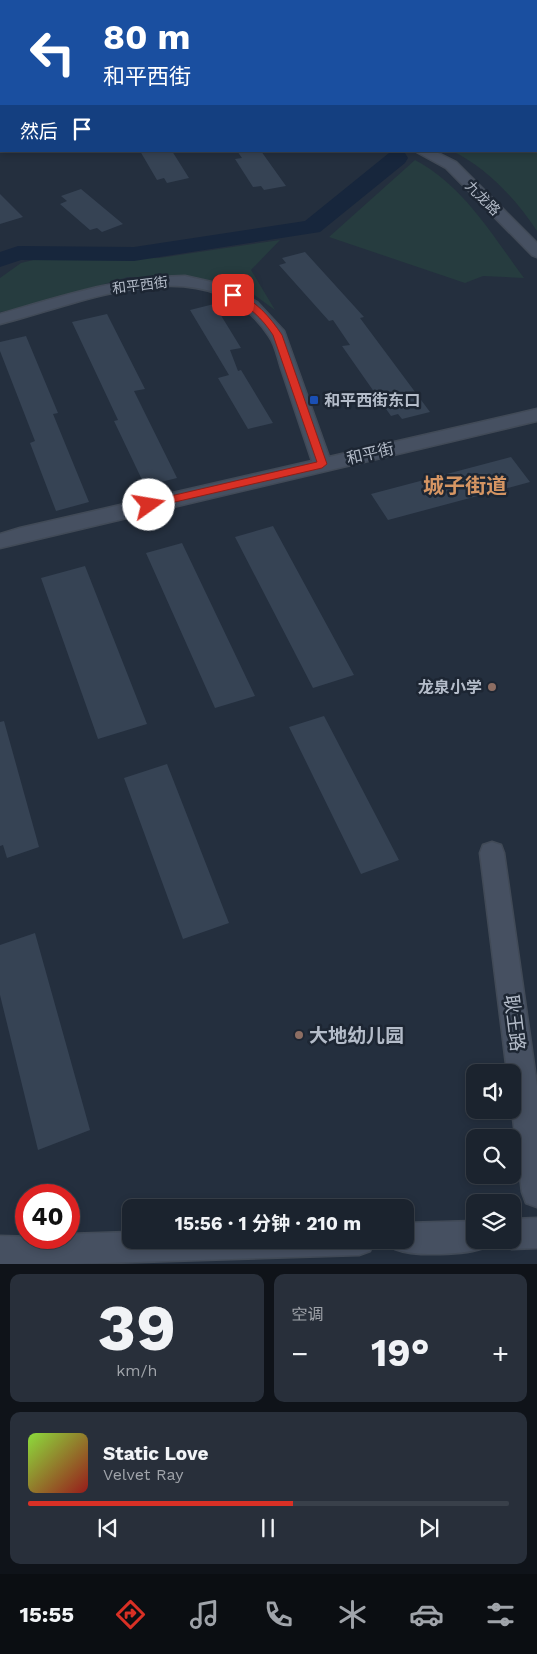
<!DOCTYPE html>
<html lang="zh">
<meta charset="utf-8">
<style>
body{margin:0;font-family:"Work Sans","Noto Sans SC",sans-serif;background:#282f3a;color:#f1f3f6;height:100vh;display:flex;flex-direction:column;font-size:19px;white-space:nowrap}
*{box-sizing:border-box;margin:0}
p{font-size:16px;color:#a0a4aa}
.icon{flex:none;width:28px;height:28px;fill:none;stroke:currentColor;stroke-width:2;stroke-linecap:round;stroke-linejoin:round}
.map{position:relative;height:1264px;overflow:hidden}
.details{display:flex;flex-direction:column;gap:10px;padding:10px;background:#0f1319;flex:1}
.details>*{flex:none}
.hud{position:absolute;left:0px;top:0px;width:538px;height:152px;box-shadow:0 2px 8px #0003,0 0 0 1px #39404a;background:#1a4fa0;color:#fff;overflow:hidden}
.tools{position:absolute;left:466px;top:1064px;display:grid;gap:10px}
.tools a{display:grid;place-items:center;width:55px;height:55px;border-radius:10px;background:#1b232e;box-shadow:0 2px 8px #0003,0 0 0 1px #39404a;font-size:25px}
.speed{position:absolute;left:15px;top:1184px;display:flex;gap:10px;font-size:25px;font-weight:700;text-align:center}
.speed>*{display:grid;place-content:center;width:65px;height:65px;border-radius:50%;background:#1b232e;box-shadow:0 2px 8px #0003,0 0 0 1px #39404a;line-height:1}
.speed .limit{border:8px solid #d22;background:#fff;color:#111}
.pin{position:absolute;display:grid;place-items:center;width:42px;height:42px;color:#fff;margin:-21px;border-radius:10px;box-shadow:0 2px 8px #0006}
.me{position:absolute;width:55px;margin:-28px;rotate:77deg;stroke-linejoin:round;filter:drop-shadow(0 0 4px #0008)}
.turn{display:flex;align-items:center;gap:18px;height:105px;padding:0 20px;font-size:22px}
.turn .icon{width:65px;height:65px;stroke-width:2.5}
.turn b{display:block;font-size:35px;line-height:42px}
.then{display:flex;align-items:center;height:48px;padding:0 20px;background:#0003;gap:10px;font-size:19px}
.big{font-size:38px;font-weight:700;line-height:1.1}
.details .card{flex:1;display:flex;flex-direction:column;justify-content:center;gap:8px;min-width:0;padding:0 18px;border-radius:10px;background:#282f3a}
.details .dial{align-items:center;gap:0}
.dial b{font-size:65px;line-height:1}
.song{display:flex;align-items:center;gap:15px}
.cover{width:60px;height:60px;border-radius:8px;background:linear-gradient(135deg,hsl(90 70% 55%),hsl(0 70% 35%))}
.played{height:5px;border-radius:2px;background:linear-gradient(90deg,#d93025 55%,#39404a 55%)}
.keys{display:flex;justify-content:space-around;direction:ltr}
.heat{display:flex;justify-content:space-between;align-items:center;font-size:28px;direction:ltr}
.details .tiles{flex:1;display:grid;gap:10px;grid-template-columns:1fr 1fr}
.card:last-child{grid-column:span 2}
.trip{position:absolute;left:122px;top:1199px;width:292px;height:50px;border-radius:10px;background:#1b232e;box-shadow:0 2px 8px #0003,0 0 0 1px #39404a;font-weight:700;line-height:50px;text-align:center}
.tab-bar{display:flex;height:80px;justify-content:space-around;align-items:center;background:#0b0e12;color:#a0a4aa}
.tab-bar .icon{width:35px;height:35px}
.tab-bar .selected{color:#d93025}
.tab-bar b{font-size:22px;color:#f1f3f6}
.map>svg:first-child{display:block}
.green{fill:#263c3f}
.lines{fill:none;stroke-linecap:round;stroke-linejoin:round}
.river{fill:#17263c;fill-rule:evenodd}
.building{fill:#364354}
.secondary-casing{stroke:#414a57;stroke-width:3}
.secondary{fill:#465061;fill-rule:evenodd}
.route{fill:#d93025;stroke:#8d1f18}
.transit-dot{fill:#1a4fb4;stroke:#1d2633;stroke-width:2}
.education-dot{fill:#8d6e63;stroke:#1d2633;stroke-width:2}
.labels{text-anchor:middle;stroke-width:5;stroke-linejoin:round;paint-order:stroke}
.far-street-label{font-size:14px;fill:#b4bcc9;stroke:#1d2633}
.poi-label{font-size:16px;font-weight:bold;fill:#b4bcc9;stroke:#1d2633;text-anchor:start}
.street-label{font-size:16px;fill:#b4bcc9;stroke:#1d2633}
.near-street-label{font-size:19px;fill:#b4bcc9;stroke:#1d2633}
.near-poi-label{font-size:19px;font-weight:bold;fill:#b4bcc9;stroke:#1d2633;text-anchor:start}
.district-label{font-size:21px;font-weight:bold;fill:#d59563;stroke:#1d2633}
</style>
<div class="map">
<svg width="537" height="1264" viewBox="0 0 537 1264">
<rect width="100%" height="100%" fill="#242f3e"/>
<path class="green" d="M15,0H537V13L536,1Z
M537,106V231C516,199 486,167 452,151H536Z
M415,160C464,186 492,235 524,278L483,276L465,283L329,237Z
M280,240L251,270L275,310L239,284L194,278L128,277L25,308L0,312V278L21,263L33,260L159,258Z"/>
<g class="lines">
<path class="river" d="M397,152L405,153L408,158L405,163L320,232L134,261L21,260L0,267V252L18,246L134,247L305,221L389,153Z"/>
</g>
<path class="building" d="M140,151H172L189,178L167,183L164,178L157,180Z
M237,151H261L286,186L264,190L261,186L253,187L235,159L242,158Z
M81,189L123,224L102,232L97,228L90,230L60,204L67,201L61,196Z
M0,194L23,217L0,224Z
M305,252L364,317L360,318L430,412L402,419L398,414L391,416L342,346L350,345L333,320L329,321L279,265L286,263L282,258Z
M214,304L241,348L230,350L238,371L241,370L273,423L248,429L218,378L229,375L190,310Z
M107,314L145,389L134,391L177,478L145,486L114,421L118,420L72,322Z
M26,336L58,413L53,414L89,502L56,511L30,443L35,441L0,351V342Z
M511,457L530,482L388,520L371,494Z
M273,526L354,675L313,688L235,537Z
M182,543L255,696L215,708L146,553Z
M85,566L147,724L98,739L41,578Z
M324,716L399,860L361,874L289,727Z
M4,721L39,847L7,858L3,845L0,846V722Z
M167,764L229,923L183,939L124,778Z
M35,933L90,1130L38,1150L0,995V945Z"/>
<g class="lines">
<g class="secondary-casing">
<path id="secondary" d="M0,14H1V22H0Z
M415,151H434L456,162L537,243V257L532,255L446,168Z
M185,276L225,285L257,302L284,331L329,457L537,409V421L0,548V534L20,528L312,461C302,431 292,401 282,371C278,360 276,345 269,336C209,243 82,304 0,324V314C63,296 119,277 185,276Z
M492,842L501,845L504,853L537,1086V1207L526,1203L522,1192L512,1110V1072H507L480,853L483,845Z
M537,1218V1248L512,1249L501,1245L499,1240H512V1219Z
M475,1221V1240H489L486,1247C466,1255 415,1257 395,1249L392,1240H406V1223Z
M131,1232V1240H374L370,1251L359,1255L75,1264H0V1236L69,1238V1234Z"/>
</g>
<use href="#secondary" class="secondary"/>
</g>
<path class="route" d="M233,292C255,299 270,317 282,335L327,464L322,468L149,508L145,507L144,505L149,501L317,462L273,335C262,318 249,306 230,297L229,295Z"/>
<rect class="transit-dot" x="309" y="395" width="10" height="10" rx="2.5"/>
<g class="education-dot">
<circle cx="492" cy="687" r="5"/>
<circle cx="299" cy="1035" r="5"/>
</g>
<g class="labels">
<g class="far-street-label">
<text transform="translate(483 198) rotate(45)" y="5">九龙路</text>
<text transform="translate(140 285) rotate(-7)" y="5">和平西街</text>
</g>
<g class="poi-label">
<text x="324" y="406">和平西街东口</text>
<text x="482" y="693" text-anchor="end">龙泉小学</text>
</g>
<g class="street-label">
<text transform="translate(370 453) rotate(-13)" y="6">和平街</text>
</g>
<g class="near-street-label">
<text transform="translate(515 1023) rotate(83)" y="7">耿王路</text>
</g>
<g class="near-poi-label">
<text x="309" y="1042">大地幼儿园</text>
</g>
<g class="district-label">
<text x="465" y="493">城子街道</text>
</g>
</g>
</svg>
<div class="tools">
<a><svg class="icon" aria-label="sound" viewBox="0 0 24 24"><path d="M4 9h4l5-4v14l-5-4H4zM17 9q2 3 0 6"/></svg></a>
<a><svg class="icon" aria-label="search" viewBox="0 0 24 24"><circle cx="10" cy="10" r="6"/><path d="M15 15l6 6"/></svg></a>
<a><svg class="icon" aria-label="layers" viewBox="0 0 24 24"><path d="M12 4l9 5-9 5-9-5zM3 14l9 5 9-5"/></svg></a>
</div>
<div class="speed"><div class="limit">40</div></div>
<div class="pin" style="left:233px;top:295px;background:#d93025"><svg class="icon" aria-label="arrive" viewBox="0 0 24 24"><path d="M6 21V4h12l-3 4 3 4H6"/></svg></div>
<svg class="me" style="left:149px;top:505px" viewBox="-20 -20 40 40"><circle r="19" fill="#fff"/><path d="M0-13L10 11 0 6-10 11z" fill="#d93025"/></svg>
<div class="trip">15:56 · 1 分钟 · 210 m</div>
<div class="hud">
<div class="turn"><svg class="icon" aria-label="left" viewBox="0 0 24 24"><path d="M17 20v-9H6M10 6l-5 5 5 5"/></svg><div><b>80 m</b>和平西街</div></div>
<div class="then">然后<svg class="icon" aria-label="arrive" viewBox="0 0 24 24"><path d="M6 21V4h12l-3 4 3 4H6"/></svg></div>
</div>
</div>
<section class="details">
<div class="tiles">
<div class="card dial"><b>39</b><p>km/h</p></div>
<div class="card"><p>空调</p>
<div class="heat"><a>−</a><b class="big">19°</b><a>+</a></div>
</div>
<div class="card">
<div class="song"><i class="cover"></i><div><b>Static Love</b><p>Velvet Ray</p></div></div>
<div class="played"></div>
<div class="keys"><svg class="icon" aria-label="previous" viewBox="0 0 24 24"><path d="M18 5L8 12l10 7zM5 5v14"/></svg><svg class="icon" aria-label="pause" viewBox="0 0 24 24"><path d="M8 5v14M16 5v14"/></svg><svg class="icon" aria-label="next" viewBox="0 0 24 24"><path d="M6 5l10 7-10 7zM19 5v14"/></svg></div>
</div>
</div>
</section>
<nav class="tab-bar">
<b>15:55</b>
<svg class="icon selected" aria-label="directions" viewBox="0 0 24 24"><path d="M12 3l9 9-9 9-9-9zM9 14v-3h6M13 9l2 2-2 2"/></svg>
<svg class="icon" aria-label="music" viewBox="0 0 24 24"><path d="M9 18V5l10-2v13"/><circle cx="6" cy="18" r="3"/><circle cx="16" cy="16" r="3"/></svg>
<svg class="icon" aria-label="phone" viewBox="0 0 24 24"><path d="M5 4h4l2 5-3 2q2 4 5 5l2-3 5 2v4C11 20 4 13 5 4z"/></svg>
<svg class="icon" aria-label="climate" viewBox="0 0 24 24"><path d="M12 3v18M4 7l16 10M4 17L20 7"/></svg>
<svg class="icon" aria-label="car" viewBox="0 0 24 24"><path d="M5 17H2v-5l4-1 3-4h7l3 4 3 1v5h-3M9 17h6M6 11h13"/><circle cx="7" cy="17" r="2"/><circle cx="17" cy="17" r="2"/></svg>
<svg class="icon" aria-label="filters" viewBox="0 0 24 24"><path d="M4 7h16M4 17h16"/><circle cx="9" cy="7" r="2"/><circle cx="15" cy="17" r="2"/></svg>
</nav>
